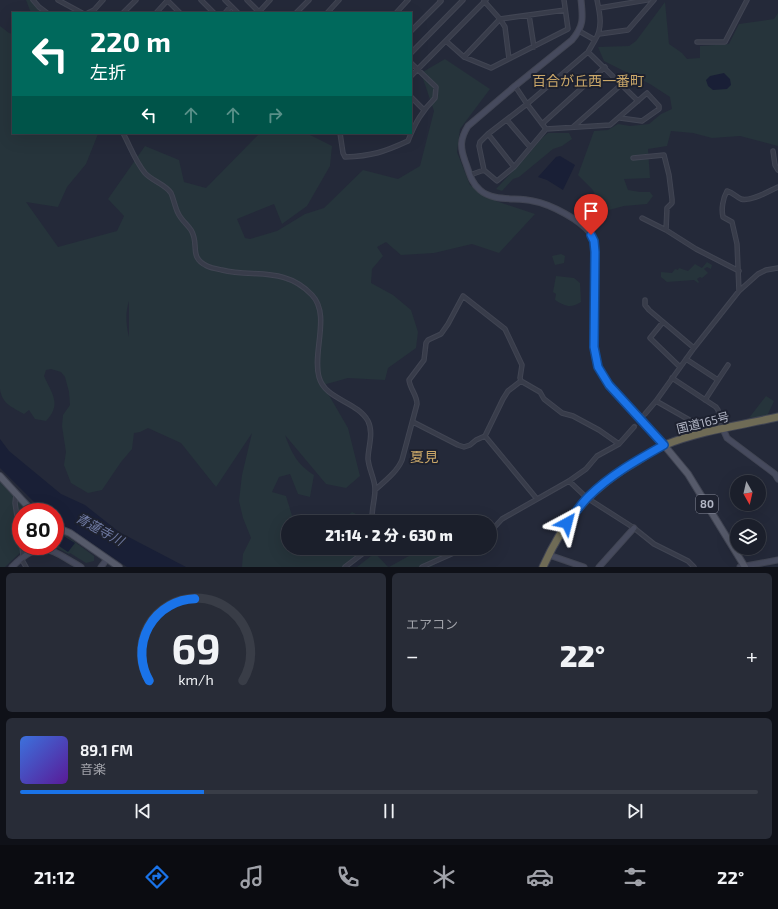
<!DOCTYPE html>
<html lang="ja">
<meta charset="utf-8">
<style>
body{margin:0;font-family:"Exo 2","Noto Sans JP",sans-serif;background:#282c37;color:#f1f3f6;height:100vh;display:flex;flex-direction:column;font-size:15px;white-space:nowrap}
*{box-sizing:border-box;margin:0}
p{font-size:13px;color:#a0a2a9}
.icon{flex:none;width:22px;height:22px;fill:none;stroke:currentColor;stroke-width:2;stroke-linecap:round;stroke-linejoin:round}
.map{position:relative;height:567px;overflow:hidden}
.drawer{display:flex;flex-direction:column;gap:6px;padding:6px;background:#0f1118;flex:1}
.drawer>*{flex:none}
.guide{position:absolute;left:12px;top:12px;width:400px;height:122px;border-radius:0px;box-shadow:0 4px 16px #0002,0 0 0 1px #393d47;background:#00695c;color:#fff;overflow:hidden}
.needle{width:26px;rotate:172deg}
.buttons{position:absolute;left:730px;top:475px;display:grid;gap:8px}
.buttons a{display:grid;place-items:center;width:36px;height:36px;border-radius:50%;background:#1b1f2b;box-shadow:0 4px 16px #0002,0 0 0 1px #393d47;font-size:20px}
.speed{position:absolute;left:12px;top:503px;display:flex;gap:8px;font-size:20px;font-weight:700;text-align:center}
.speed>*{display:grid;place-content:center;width:52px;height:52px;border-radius:50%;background:#1b1f2b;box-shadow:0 4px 16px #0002,0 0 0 1px #393d47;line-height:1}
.speed .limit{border:6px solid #d22;background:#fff;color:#111}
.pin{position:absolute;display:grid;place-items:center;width:34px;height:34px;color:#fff;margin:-41px -17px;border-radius:50% 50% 50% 0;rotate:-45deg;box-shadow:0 0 4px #0007}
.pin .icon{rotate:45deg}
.me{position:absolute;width:44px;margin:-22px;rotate:38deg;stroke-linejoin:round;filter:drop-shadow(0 0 3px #0008)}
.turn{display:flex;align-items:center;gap:14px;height:84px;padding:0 12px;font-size:18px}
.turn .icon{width:52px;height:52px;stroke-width:2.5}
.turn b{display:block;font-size:28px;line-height:34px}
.lanes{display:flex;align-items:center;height:38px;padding:0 12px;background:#0003;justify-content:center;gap:20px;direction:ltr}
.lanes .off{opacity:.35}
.big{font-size:30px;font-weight:800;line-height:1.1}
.drawer .card{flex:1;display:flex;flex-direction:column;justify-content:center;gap:6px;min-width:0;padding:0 14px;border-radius:6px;background:#282c37}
.drawer .dial{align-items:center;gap:0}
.dial svg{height:104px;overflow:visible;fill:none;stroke:#393d47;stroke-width:7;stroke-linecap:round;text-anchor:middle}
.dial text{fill:#f1f3f6;stroke:none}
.song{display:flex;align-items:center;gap:12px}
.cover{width:48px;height:48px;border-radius:6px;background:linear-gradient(135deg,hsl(220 70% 55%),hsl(270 70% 35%))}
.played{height:4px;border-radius:2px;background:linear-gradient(90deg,#1a73e8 25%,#393d47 25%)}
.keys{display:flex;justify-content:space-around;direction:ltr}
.heat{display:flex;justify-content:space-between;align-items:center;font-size:22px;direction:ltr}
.drawer .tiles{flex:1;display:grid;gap:6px;grid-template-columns:1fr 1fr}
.card:last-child{grid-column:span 2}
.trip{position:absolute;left:281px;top:515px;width:216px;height:40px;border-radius:20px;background:#1b1f2b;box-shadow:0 4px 16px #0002,0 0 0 1px #393d47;font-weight:800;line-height:40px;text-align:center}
.tabs{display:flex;height:64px;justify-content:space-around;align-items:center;background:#0b0c11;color:#a0a2a9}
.tabs .icon{width:28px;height:28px}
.tabs .current{color:#1a73e8}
.tabs b{font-size:18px;color:#f1f3f6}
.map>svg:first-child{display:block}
.green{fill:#26343b;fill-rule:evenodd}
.water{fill:#191f36}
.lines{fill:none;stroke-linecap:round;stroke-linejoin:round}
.street-tunnel{stroke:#393e4e;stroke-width:3.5;stroke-dasharray:3.5 2;stroke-linecap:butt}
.street-casing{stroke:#414553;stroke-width:5.5}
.secondary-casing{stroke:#414553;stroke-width:7}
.primary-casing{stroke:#414553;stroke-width:8}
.highway-casing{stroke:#404452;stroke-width:9}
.street{stroke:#383c4a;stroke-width:3.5}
.secondary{stroke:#464a5d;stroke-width:5}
.primary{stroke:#565a6a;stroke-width:6}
.highway{stroke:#6f6b56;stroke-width:7}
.route-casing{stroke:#114b97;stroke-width:10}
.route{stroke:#1a73e8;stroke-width:7}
.labels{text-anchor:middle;stroke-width:4;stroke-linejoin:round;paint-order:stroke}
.shield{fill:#1d212f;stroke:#868a99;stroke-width:1}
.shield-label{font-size:11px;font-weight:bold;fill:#b3b7c6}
.street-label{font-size:12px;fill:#b3b7c6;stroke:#1d212f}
.water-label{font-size:13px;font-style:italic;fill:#6f7aa2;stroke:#1d212f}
.quarter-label{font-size:14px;fill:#cba869;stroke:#1d212f}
</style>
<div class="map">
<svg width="778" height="567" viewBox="0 0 778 567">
<rect width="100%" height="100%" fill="#242939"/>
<path class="green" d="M26,0H31L42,13H31Z
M665,2L669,44L682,53L687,59L700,58V46L729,44L739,24L774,19L778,13V146L740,136L712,138L693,133L671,131L667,146L648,149L650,178L624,179L628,190L640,192H650L653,196L647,204L624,206L605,211L592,189L578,175L594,131L608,130L618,124L630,126L649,124L661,114L672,109L670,97L650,84L604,61L598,47L629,46L636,41Z
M0,26L9,33L13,34V133H98V134L86,164L67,187L58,207L26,202L58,247L117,231L124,216L108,199L145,146L179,160L184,182L206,188L260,133H306L332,146L330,166L307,206L282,224L274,204L237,219L245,238L250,239L277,231L305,214L324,208L363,170L398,179L420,166L434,111L421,73L445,59L490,89L460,129L457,152L470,185L496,201L535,214L499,253L472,244L434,253L401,255L386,242L377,247L383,256L372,269L371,283L393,295L411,310L418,332L416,348L388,368L385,380L348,378L323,385L348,428L360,476L346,488L326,484L285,435C292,454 297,464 314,475L310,497L298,494L290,474L279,477L272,492L286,496L294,522H288V548H312V550C326,547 341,550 356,550V548H366L344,567H242L243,554L251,538L243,518L239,501L242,475L252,433L216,487L181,443L148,428L140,432L134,433L132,449L121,462L102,490L88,493L71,483L64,465L66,452L62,426L63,415L70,405L69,392L65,377L61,372L51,369L46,370L44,376C52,394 62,404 46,421L35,419L29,410L24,414C12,407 2,404 0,389ZM129,301V337C126,325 125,313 129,301Z
M548,133H569L572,139L562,146L553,149L519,177L513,179L502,191L496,189L526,157L542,138Z
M561,254L565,256L564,263L555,265L552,256Z
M707,262L712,265L711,269L707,267L704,269L708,273L702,278L700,277L697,279L699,282L698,283L694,280L667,282L661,277V272L672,273L675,269L678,270L679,268L688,271L695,264L702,268Z
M556,276L574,278L580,283L581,302C570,309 565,306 555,300L556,294L553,292Z
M766,396L774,401L767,416L749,418Z
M0,480L30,512H21V546H32L21,552L5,567H0Z
M352,512L360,516L361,522H351L348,515Z
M55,529L64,534L94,556V561L86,563L70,553L69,554L53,546H55Z
M417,548H446L437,563L431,567H389L416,552Z
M375,553L388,567H357Z"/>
<path class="water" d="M724,73L730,79L731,85L727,89L713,90L708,86L706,80L710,76Z
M560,156L575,165L563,190L547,180L538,177L556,157Z
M0,439L9,451L61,494L85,505L119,532L186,567H127L75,532L55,521V512H44L0,468Z
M62,535L75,543L68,552L56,544Z"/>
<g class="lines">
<path class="street-tunnel" d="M634,427L645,414"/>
<g class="street-casing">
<path id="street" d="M33,0L39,7L47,13
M58,0L82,13
M167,0L180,13
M201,0L214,13
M225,0L238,13
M247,0L260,13
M484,1L500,19L505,27L509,59
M599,8L647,0
M88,13L94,10L103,0
M123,13L136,0
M156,13L167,1
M225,13L231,6
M258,13L270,0
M296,13L309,0
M327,13L339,0
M396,13L408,0
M529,15L534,47
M411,31L441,1L440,0
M579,31L595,40C603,28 600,14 597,0
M599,34L628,30L654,0
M595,40L588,52L527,104L488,134L480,142L479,146L484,170L497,181L514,167L546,129L610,125L647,93L659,106V109L642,121L620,118
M446,41L464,57L491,68L568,29L564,0
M697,42H725L747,0
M588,52L638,101
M411,53L463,0
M464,57L500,19L565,10
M411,76L486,0
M515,86L527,104L546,129
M411,97L424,110
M507,120L530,147
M542,124L605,67
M573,127L622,84
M123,133C130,146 135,161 145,173C152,181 165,184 171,193C174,200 175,207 178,213C181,220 187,224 191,230C200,244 188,257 207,266C211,268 217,269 222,270C254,278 285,266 312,295C331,315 312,352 319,377C325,400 357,401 368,421C374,433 368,447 368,459C369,470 375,479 375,489C375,500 371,511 372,522
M340,133L343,153L345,157C372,156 384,152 408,141C415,123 422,111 435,98L436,87L411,63
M488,134L514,167
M773,151L775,165L778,170
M633,158L664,155L669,175L672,199V203L667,208L666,230L696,249L739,271
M470,175L484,170
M642,218L666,230
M739,291L737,244L732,222L723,217C721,209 723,198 727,191C734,193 736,197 741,199C751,202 769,191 778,187
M645,300V305L649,310L694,348
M663,322L650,338L680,367
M686,359L718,380L705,400
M672,378L716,407L718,410L722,428
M718,380L728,365
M521,381L540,392L544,399L562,413L573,416L599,430L619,444
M656,401L707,430
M645,414L656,401L694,348L739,291L758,274L766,270L778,268
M413,422L458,445L464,447L470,445L476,440L485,436L503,399L508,391L521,381
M485,436L537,499
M569,481L587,498L634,528L654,544L688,561L694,567
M375,490C385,481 397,472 402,460L417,404C417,395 410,389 409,380L424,360L426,343L428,340L441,334L448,324L463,296L505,329L522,365L520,378L521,381
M16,494L15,503L21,543
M490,532L502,519L569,481L586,469L597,456L619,444L634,427
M22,546L23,556
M21,558L26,567
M345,567L370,548
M422,567L465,548"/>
</g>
<g class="secondary-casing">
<path id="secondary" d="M581,0C583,18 584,26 572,40L515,86L468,126C460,139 460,147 465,161C469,171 471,183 480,190C493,202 517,197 533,201C550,204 581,220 591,234C594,240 594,246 595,252L594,347L598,367L609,385L664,445
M723,429L727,438L775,474L778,479
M549,555L584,567
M12,567C42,537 50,550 81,567
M101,567L107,559
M599,567L634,528
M740,567L778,560"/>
</g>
<g class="primary-casing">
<path id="primary" d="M664,445L688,474L745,567
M0,476L33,512
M55,527L70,533L119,567"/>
</g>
<g class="highway-casing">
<path id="highway" d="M543,567C565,518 592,486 639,460C647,455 656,448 665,445C699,431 742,425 778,417"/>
</g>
<use href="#street" class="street"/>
<use href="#secondary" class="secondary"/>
<use href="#primary" class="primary"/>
<use href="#highway" class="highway"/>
</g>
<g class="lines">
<g class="route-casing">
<path id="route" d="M567,523C574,515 580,505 588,497C610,475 637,460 664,445L609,385L598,367L594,347L595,252L594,241L591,235"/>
</g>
<use href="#route" class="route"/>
</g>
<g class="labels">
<rect class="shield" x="696" y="495" width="22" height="18" rx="3"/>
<g class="shield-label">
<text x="707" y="508">80</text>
</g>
<g class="street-label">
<text transform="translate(703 423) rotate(-14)" y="4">国道165号</text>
</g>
<g class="water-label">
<text transform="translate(100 529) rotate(29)" y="5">青蓮寺川</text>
</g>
<g class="quarter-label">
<text x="588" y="86">百合が丘西一番町</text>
<text x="424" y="462">夏見</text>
</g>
</g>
</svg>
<div class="buttons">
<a><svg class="needle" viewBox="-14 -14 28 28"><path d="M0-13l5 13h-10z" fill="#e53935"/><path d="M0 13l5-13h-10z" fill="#a0a2a9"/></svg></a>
<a><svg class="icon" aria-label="layers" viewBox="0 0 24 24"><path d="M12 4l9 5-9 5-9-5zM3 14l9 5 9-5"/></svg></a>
</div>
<div class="speed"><div class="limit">80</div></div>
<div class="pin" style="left:591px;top:235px;background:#d93025"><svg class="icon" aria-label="arrive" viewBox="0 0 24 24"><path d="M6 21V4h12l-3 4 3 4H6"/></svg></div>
<svg class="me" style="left:567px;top:523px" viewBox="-20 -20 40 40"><path d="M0-17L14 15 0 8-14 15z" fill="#1a73e8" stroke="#fff" stroke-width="4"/></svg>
<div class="trip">21:14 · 2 分 · 630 m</div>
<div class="guide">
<div class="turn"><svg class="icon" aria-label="left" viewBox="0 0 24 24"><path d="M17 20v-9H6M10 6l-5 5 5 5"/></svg><div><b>220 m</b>左折</div></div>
<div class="lanes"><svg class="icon" aria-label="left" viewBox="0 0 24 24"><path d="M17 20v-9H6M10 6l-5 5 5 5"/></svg><svg class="icon off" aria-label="ahead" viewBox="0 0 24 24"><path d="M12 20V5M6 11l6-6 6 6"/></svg><svg class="icon off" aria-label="ahead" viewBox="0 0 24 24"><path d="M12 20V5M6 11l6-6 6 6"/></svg><svg class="icon off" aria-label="right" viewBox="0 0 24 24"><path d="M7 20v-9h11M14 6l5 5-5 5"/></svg></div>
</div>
</div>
<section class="drawer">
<div class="tiles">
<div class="card dial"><svg viewBox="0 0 100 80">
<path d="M14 69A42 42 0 1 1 86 69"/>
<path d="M14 69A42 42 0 0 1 49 6" stroke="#1a73e8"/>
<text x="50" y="56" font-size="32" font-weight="700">69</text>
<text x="50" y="72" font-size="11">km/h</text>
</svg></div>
<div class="card"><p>エアコン</p>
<div class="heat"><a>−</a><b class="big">22°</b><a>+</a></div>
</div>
<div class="card">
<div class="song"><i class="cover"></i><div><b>89.1 FM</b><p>音楽</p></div></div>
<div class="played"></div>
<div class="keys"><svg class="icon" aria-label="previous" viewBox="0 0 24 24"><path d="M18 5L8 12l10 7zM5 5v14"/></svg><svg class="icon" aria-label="pause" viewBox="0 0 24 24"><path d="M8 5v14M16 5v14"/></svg><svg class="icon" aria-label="next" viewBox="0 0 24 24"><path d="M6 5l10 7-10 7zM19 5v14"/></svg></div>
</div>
</div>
</section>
<nav class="tabs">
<b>21:12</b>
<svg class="icon current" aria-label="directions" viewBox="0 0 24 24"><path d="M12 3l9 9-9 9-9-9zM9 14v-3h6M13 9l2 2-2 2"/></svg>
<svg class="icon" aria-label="music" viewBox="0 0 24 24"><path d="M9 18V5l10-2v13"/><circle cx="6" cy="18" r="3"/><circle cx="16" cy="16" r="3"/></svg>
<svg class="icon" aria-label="phone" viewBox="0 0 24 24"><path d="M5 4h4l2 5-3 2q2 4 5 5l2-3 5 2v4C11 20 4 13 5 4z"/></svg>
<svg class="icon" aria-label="climate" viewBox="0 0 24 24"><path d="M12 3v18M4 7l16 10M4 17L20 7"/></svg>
<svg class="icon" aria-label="car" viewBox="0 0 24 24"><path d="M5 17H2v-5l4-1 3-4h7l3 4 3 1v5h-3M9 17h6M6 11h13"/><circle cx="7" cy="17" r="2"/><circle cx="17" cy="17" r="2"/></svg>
<svg class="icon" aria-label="filters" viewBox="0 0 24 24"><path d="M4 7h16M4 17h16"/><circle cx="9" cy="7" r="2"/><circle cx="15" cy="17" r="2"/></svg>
<b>22°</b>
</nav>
